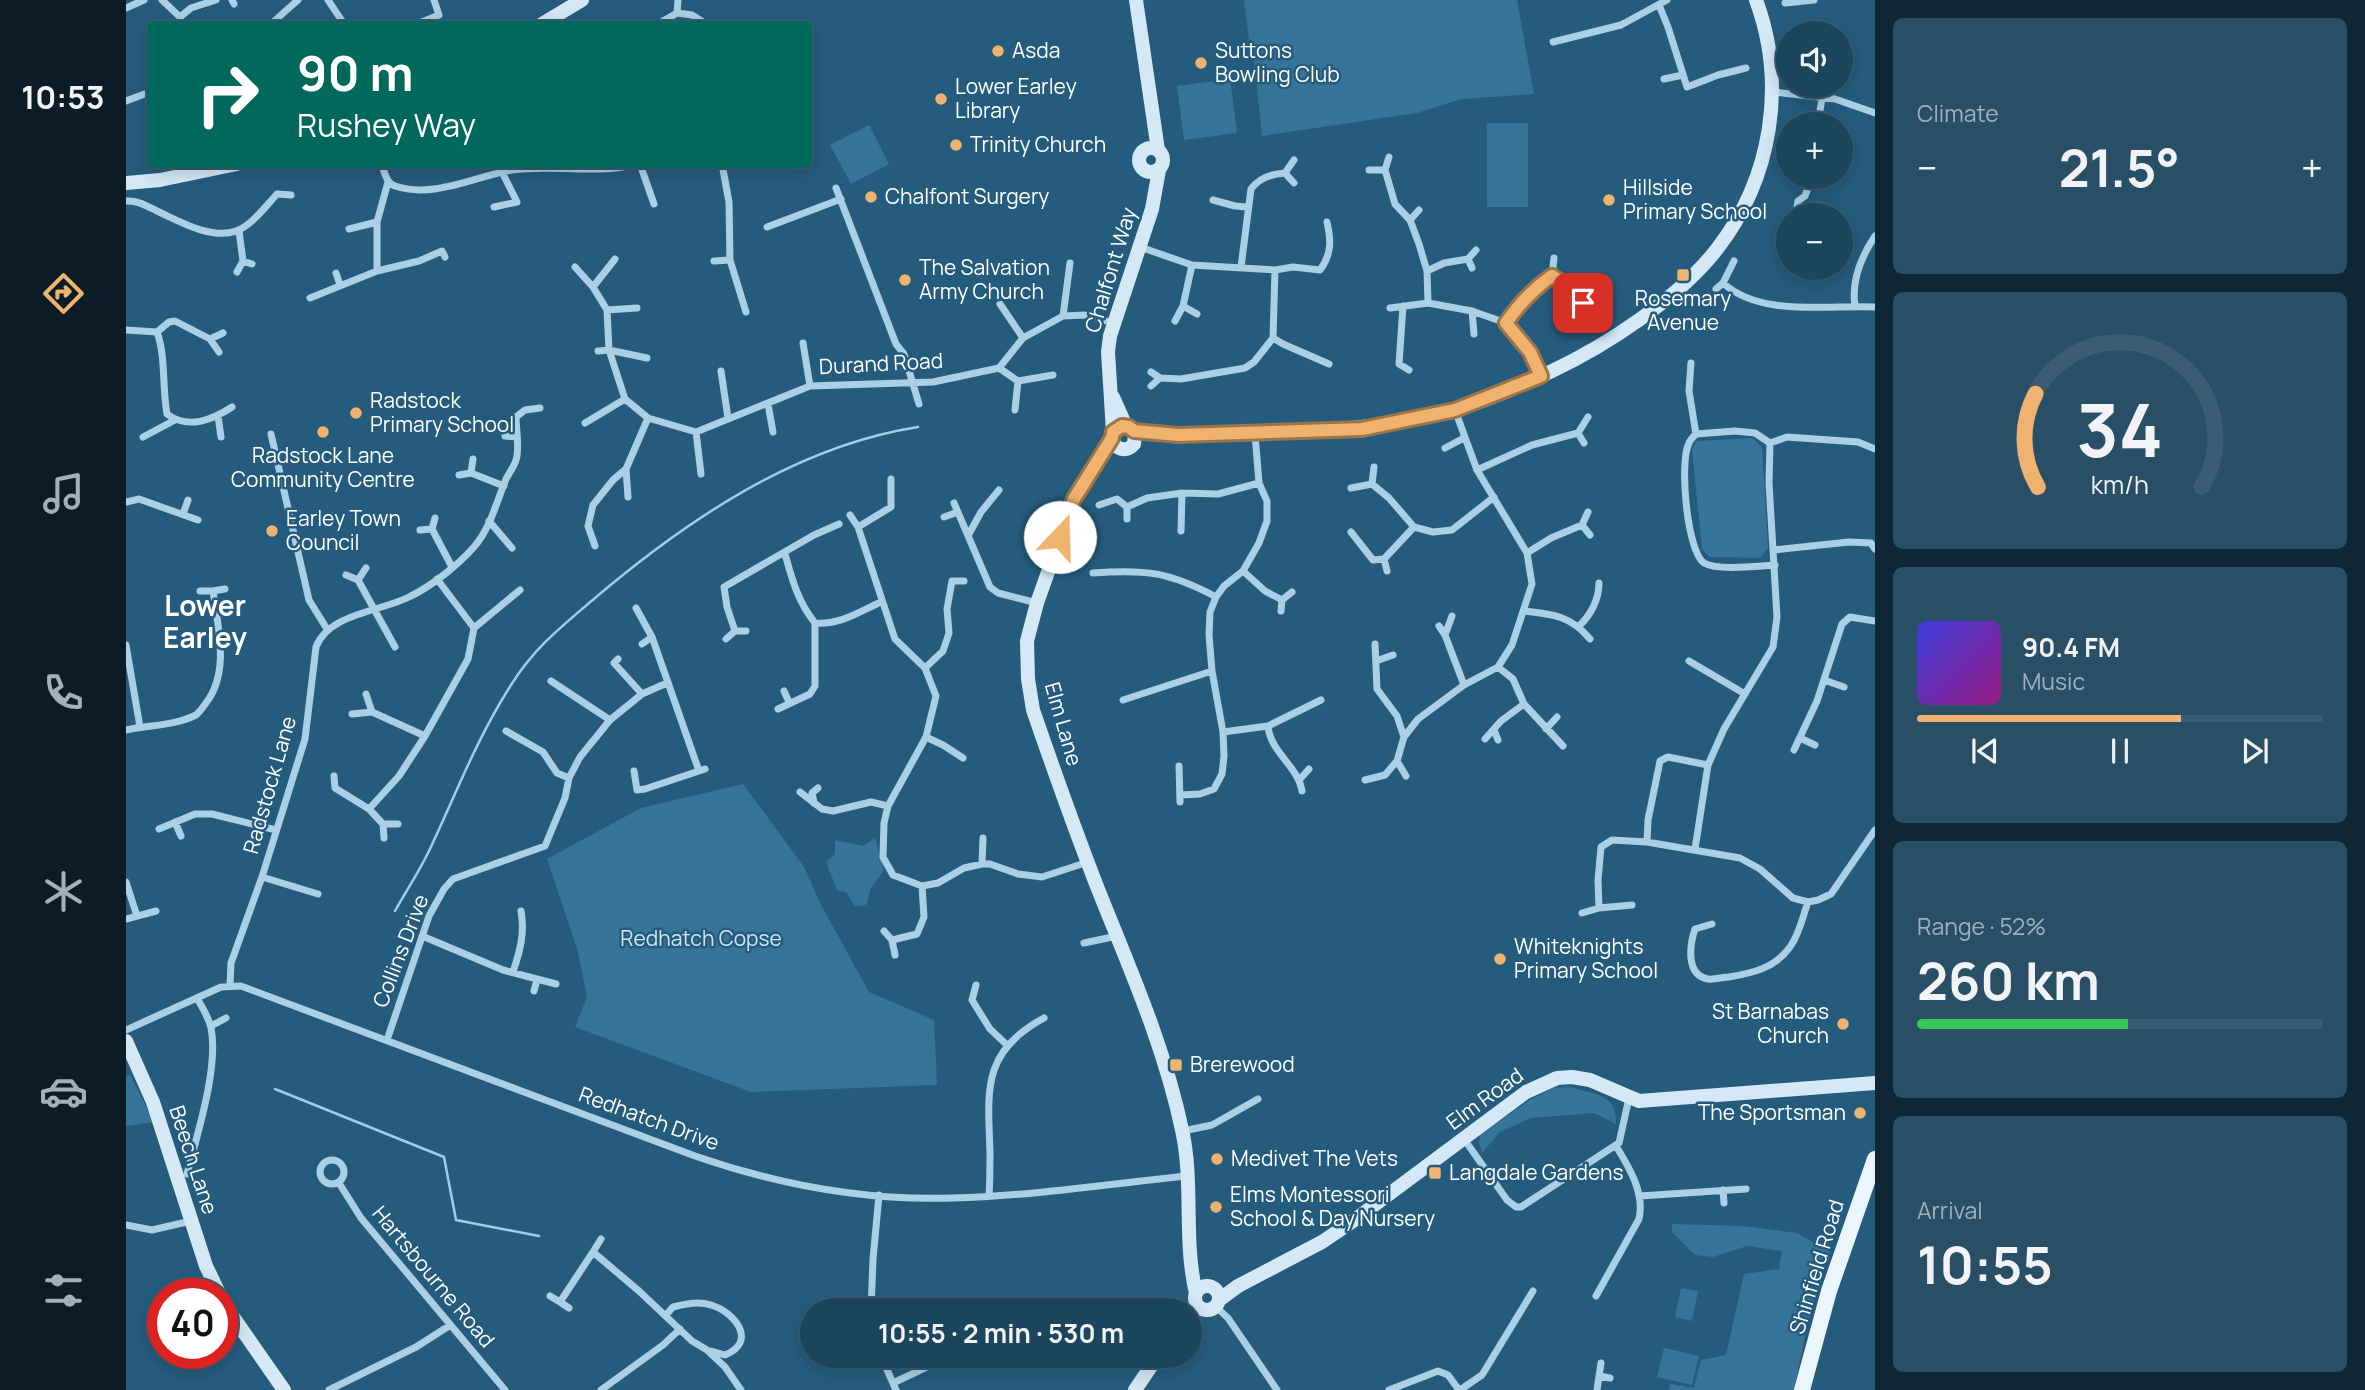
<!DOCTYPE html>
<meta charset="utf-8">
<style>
body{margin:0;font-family:Manrope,sans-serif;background:#294f67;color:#f1f3f6;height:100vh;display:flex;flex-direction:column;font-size:26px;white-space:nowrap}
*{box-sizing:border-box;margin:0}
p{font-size:23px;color:#a0b1bc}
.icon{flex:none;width:38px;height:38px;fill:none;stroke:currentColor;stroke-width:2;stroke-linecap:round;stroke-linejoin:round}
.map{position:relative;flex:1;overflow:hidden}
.drawer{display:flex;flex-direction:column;gap:18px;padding:18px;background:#0f2634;width:490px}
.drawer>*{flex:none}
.guide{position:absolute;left:21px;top:21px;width:665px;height:147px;border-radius:7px;box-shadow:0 4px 18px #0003,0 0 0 2px #3a5d73;background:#00695c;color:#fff;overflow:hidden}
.controls{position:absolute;left:1650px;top:21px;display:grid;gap:14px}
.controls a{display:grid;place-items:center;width:77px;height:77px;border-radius:50%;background:#1c455e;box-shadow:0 4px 18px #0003,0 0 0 2px #3a5d73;font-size:35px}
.speed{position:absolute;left:21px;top:1278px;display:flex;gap:14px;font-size:35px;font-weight:700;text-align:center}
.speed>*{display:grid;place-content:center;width:91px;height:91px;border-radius:50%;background:#1c455e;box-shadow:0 4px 18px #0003,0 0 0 2px #3a5d73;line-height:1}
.speed .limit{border:10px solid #d22;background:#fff;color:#111}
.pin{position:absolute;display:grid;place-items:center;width:60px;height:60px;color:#fff;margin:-30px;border-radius:14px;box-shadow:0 4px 10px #0006}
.me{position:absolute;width:77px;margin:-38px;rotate:21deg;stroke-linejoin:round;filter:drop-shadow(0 0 5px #0008)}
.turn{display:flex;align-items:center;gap:24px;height:147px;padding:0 35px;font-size:32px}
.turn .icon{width:91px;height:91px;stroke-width:2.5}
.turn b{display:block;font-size:49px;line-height:60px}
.big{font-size:52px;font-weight:700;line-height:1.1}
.drawer .card{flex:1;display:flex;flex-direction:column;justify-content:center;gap:10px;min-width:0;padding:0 24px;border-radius:10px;background:#294f67}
.drawer .dial{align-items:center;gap:0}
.dial svg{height:182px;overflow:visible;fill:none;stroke:#3a5d73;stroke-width:7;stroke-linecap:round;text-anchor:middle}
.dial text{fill:#f1f3f6;stroke:none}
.song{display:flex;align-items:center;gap:21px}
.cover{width:84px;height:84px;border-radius:10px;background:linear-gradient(135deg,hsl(240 70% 55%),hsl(310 70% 35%))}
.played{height:7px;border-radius:4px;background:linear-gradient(90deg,#efb26f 65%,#3a5d73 65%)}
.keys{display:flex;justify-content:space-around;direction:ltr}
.heat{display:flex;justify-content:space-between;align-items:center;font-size:38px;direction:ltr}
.charge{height:10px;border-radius:5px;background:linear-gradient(90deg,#34c759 52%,#3a5d73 0)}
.trip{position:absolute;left:674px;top:1298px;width:402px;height:70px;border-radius:35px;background:#1c455e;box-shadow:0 4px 18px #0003,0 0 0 2px #3a5d73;font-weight:700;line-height:70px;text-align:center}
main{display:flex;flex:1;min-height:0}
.menu{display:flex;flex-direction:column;width:126px;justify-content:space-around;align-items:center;background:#0b1c26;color:#a0b1bc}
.menu .icon{width:49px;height:49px}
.menu .selected{color:#efb26f}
.menu b{font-size:32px;color:#f1f3f6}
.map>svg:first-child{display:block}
.green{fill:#367599}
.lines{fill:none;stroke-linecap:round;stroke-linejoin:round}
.stream{stroke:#9fcde6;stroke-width:2.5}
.street{stroke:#abd0e5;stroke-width:7}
.secondary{stroke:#d4e8f5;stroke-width:14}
.primary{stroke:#ebf5fd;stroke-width:16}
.route-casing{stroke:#9b7448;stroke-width:18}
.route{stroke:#efb26f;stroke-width:12}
.poi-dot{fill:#efb26f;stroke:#255c7e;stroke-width:2.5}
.labels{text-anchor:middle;stroke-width:5;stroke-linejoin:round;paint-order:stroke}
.poi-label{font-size:21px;fill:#fff;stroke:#255c7e;text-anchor:start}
.street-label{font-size:21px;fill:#fff;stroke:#255c7e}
.park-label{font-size:21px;fill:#cee6f4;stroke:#255c7e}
.district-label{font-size:28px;font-weight:bold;fill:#fff;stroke:#255c7e}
</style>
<main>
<nav class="menu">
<b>10:53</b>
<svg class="icon selected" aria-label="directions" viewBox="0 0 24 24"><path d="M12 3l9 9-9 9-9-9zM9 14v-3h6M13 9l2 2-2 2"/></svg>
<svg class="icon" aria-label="music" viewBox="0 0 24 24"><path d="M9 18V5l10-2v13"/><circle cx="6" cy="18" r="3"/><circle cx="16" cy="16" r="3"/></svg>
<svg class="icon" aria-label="phone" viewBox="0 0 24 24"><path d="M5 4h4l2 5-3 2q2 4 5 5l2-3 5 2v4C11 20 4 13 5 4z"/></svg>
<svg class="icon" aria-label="climate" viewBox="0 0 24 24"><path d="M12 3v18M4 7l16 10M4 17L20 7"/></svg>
<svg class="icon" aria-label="car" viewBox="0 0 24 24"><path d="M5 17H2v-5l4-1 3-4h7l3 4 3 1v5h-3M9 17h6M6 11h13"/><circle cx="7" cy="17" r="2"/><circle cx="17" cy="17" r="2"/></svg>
<svg class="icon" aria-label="filters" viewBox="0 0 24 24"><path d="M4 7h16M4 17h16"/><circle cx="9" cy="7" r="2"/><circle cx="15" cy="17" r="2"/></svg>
</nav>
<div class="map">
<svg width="1749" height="1390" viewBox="0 0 1749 1390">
<rect width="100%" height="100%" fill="#255c7e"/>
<path class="green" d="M1118,0H1391L1408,94L1336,99L1291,113L1136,136L1126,40H1123Z
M1104,79L1111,133L1058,140L1051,86Z
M1361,123H1402V207H1361Z
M743,125L763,164L725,184L704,145Z
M1626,438L1636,447L1642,548L1634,558L1583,557L1576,549L1566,449L1571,441Z
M617,784L678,867L694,903L743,992L808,1020L811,1085L625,1092L449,1027L461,997L452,952L421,859L515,808Z
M749,838L758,870L745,888L740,905L729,906L720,892L711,890L700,862L709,854V840L737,846Z
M4,1075L28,1122L0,1126V1076Z
M1445,1087C1470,1096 1491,1093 1490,1124L1468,1113L1405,1118L1374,1132L1356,1153L1353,1142L1354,1135L1404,1100L1428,1088Z
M1546,1224L1617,1226L1671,1233L1704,1252L1682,1321L1668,1390H1543L1544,1384L1568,1388L1575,1360L1600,1355L1618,1274L1653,1269L1656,1251L1621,1246L1587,1257L1569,1255L1546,1232Z
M1555,1288L1572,1291L1566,1321L1549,1317Z
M1538,1348L1573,1356L1566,1385L1531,1377Z"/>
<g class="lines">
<path class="stream" d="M269,911C280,891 293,872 303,851C329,796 351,738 385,685C409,647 435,627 469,598C561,520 670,446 792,427
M149,1089L318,1157L330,1220L413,1236"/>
<path class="street" d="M36,0L54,17L56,24
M106,0L108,4
M202,0L218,24
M1659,3L1688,0
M1533,5L1542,27L1561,87L1592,75L1620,68
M0,8L18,0
M551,13L566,15L580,24
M54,17L65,8L90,0
M145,24L172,0
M291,24L313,15L308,0
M532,24L551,13L552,0
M1427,42L1495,25L1541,0
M1538,79L1557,75
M1647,92L1709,99L1749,113
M0,101L24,92
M1692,124L1696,98
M255,164C259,172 260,183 269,186C307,199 350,176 386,170C427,164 469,175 510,164
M514,164L528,204
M596,164L603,202L604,260L620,312
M1243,170H1259L1269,204L1284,220L1293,244L1301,271L1302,303
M1259,170L1263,157
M1159,173L1168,183
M262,182L251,222V271L293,261L316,251L319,257
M710,188L770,344L778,354L793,404
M1087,200L1109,206L1121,207
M0,201C11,200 21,206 31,211C53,221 85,240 110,231C125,226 140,206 151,194L165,195
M368,207L391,202L376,172
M1670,212L1672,201L1679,196L1686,177
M1284,220L1293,210
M641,227L715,199
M223,229L251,222
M113,231L117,261L126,264
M1014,247L1066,265L1149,270L1167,267L1194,270C1206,254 1205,240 1201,222
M1342,259L1350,250
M588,261L604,260
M449,267L467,287L481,310L483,350L499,399L522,418L570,432L684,386L807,382L873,368L897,338L937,316L959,315L988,323
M1115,267L1125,189C1133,178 1145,174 1159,173L1168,160
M1301,271L1318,263L1342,259L1346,268
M111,272L117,261
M210,273L214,285
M1426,276L1428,258
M1597,283C1634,317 1702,305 1749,307
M467,287L489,259
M1590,289L1597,283L1608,261
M184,298L251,271
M874,304L897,338
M1057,306L1071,314
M1277,306L1273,364L1283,370
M1729,306C1725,280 1735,257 1749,236
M1264,308L1302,303L1346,311L1380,323L1404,352L1415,376
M481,310L511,308
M1346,311L1348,334
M937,316L944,263
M1049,321L1057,306L1066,265
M1380,323L1393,303L1426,276L1442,287L1457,303
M0,330L31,332L43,322L49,321L84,339L97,333
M31,332C40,357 36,387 41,414C62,430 86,420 106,407
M1147,338L1157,344L1203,364
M84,339L93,352
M677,343L684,386
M472,351L483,350L521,358
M1565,363L1563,391L1570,434
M873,368L892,381L889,410
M595,371L602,418
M1025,372L1034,378L1055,379L1119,368L1128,362L1147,338L1149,270
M892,381L927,375
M1025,386L1034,378
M642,404L647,432
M92,416L95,437
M459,423L499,399
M570,432L575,474
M1452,433L1458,443
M145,434L183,600L201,629
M379,436L390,437
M17,437L49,420
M1644,443L1629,433L1609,431L1570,434C1567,437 1564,440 1563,443C1553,461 1561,552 1578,563C1592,571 1632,566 1649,565
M1644,443L1661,437L1732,442L1749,449
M1319,448L1338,438
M1248,467L1246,484L1263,498L1288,527L1307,532L1326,530L1368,497
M500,469L502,497
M1351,470L1406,445L1452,433L1462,417
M345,473L347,459
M333,475L345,473L378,486
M765,479V507L732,527L769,639L799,668L810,696L800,737L762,806L758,823L757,857L767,875L796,886L812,883L838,868L856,864H864L892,874L916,877L962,862
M1225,488L1246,484
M0,502L13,499L72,520
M828,503L864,587L872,593L911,603
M973,505L991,499L1001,507L1021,498L1056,493
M57,514L62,500
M724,515L732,527
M818,517L832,512
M1001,519V507
M363,521L386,548
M1456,525L1462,512
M306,529L309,518
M294,530L306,529L326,567
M1055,531L1056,493L1092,494L1133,483
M1225,532L1247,560L1258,559
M843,534L855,512L873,490
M469,546L462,526L467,505L487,480L500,469L522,418
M1648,550L1723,542L1745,543L1749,549
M1401,553L1425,538L1456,525L1464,535
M659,554C666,579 672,602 689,623C714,625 733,612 755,602
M1117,571L1139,591L1156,600L1155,611
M1261,571L1258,559L1288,527
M967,573C1019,569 1044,572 1090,597
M220,575L232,580L269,647
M232,580L240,568
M87,591L99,589
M1156,600L1166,592
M510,608L526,637L573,771
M1398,611C1427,614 1445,616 1464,639
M1313,626L1319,635L1338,685
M1453,626C1465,615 1473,599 1473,583
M348,628L394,590
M609,631H620
M1319,635L1326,616
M600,639L609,631L601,607L598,587L688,535L713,524
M516,644L526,637
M1249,644L1251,689L1271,716L1278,737
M0,645L14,727
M492,659L488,663L516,694
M1250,661L1267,655
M1563,661L1619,694
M1372,667L1387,679L1398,704L1437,746
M799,668L817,651L823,633L821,609L826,581H838
M1698,680L1718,687
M425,681L484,720
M658,691L663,702
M240,694L246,712L299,736
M997,700L1086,671
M652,709L684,694L689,686V623
M226,714L246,712
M1142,726C1144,752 1172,766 1176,791
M1420,729L1431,717
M0,730C23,725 48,726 70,715C74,712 77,707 80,703C104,672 92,627 87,591H74
M1368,730L1372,740
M380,731L417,752L431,773L443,778
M1097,732L1142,726L1195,700
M800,737L817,745L837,758
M1674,738L1689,745
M1359,739L1375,721L1398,704
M1668,750L1691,701L1716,624L1724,617L1749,621
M1582,765L1542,757L1534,761L1522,820L1521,842L1614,858L1634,869L1667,898L1682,902L1692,900L1705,894L1749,830
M1053,766L1054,802
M508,771L511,790L519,789L579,769
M208,776L209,788L243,809
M1280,776L1271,761L1278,737L1292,719L1338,685L1372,667L1386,645L1406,584L1401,553L1351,470L1329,410
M1174,779L1183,769
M1239,780L1259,775L1271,761
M674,792L696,809L707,811L745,802L762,806
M1054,795L1074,794L1088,789L1096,774L1098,756L1097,732L1086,671L1083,635L1084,612L1090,597L1098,586L1117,571L1133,543L1141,521V501L1133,483L1129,434
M688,803L686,793L692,788
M49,822L55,836
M257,824L258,838
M272,824H257L243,809L273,776L299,736L342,659L348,628L311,579
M33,829L69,814H86L150,830
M1569,849L1582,765L1598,729L1647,647L1651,617L1643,483L1644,443
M856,864L857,838
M136,877L192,894
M0,882L11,916
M1506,905L1473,908L1472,880L1475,847L1486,840L1521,842
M1456,913L1473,908
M0,919L30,911
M1586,924L1569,929C1564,944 1559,975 1582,979C1588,980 1597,977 1603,977C1627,973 1649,968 1664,947C1673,935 1677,916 1682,902
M758,931L766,940
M296,936L377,970L430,984
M958,943L991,936
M769,955L766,940L791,934L798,917L796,886
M387,972C394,951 399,933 395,911
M104,985L105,963L136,877L179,739L190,647C203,613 255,612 285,596C307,585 332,565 348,547C364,529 371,501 380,479C383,473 388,467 390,460C394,448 390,430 390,417L399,410L414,408
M850,985L846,1000L864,1029L881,1045
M408,991L411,980
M85,1026L100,1018
M0,1030L95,987L115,986L569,1156C650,1184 740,1201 827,1198C905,1196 983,1184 1061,1176
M261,1040L303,916L318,889L327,879L419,846L439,798L443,778L454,757L484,720L516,694L541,683
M1057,1131L1086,1125L1132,1099
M1338,1139L1381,1200L1390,1207H1395L1493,1143L1503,1098
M194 1172a12 12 0 1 1 24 0a12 12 0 1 1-24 0Z
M61,1174C71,1135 93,1067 85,1028C83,1018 76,1007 71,998
M213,1183L235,1218L379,1390
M1597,1190L1598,1203
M863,1196C864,1181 864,1167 864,1152C862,1091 855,1052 918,1018
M1514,1196L1620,1189
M0,1225L26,1230L65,1221
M467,1252L475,1239
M424,1296L434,1302
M1470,1296L1513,1219C1519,1193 1503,1167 1490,1146
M1090,1307L1102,1318L1151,1390
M443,1308L434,1302L467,1252L513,1291L566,1341L581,1350L599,1367L615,1390
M745,1311L747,1259L753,1195
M540,1315L547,1307C560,1304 572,1301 585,1305C609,1312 632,1342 599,1355L585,1351
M755,1356L770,1390
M1473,1376L1484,1378
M767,1383L824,1356
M203,1390L290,1347L323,1326
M475,1390L537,1345L554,1329
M1263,1390L1312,1371L1322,1375L1333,1390
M1334,1390L1356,1375L1407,1291
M1471,1390L1475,1363"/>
<path class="secondary" d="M1010,0L1032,150
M416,24L456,0
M1013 160a12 12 0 1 1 24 0a12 12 0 1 1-24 0Z
M0,183L34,180L111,164
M987,397L1000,426L1009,434L1008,444C1002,451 994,451 988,444L986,435L993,427L1000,426
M1008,431C1041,436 1075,435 1108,434C1182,433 1256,429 1328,410C1361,401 1395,386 1426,371C1481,345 1553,298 1591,249C1646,178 1661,84 1630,0
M987,432L982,352L984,336L1026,209L1033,170
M986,438L948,499L911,603L901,641L902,679L907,710C927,768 948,827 970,884C1002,965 1038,1044 1056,1130C1068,1183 1057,1240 1070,1293
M0,1041L27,1102L80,1266L93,1293
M1069 1298a12 12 0 1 1 24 0a12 12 0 1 1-24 0Z
M1093,1300L1112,1286L1196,1242L1227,1221L1400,1092L1431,1078L1446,1077L1464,1080L1513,1101L1749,1083
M96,1301L158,1390
M1009,1390L1032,1356"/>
<path class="primary" d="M1676,1390L1703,1291L1749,1159"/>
</g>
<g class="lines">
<g class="route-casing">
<path id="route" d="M934,537L948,499L986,438L987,432L996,426L1003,427L1008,431L1052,435L1236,429L1329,410L1415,376L1404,352L1380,323C1393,304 1407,289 1426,276L1442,287L1457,303"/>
</g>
<use href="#route" class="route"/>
</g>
<g class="poi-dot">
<circle cx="872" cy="51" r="7"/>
<circle cx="1075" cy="63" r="7"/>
<circle cx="815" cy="99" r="7"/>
<circle cx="830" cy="145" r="7"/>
<circle cx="745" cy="197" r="7"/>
<circle cx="1483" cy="200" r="7"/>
<rect x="1550" y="268" width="14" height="14" rx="3.5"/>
<circle cx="779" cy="280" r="7"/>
<circle cx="230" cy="413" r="7"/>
<circle cx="197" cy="432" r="7"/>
<circle cx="146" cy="531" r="7"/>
<circle cx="1374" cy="959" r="7"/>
<circle cx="1717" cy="1024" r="7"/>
<rect x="1043" y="1058" width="14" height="14" rx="3.5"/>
<circle cx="1734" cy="1113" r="7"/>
<circle cx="1091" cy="1159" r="7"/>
<rect x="1302" y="1166" width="14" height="14" rx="3.5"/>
<circle cx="1090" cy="1207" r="7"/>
</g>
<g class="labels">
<g class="poi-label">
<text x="886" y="58">Asda</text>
<text x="1089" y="58">Suttons<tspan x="1089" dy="24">Bowling Club</tspan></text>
<text x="829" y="94">Lower Earley<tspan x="829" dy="24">Library</tspan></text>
<text x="844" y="152">Trinity Church</text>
<text x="1497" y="195">Hillside<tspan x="1497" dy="24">Primary School</tspan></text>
<text x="759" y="204">Chalfont Surgery</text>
<text x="793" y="275">The Salvation<tspan x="793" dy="24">Army Church</tspan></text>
<text x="1557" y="306" text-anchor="middle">Rosemary<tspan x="1557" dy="24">Avenue</tspan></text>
<text x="244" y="408">Radstock<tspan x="244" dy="24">Primary School</tspan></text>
<text x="197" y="463" text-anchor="middle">Radstock Lane<tspan x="197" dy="24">Community Centre</tspan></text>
<text x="160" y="526">Earley Town<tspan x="160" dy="24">Council</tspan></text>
<text x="1388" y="954">Whiteknights<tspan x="1388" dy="24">Primary School</tspan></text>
<text x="1703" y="1019" text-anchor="end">St Barnabas<tspan x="1703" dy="24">Church</tspan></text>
<text x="1064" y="1072">Brerewood</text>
<text x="1720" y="1120" text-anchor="end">The Sportsman</text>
<text x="1105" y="1166">Medivet The Vets</text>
<text x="1323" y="1180">Langdale Gardens</text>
<text x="1104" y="1202">Elms Montessori<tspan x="1104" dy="24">School &amp; Day Nursery</tspan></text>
</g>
<g class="street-label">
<text transform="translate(985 270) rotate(-73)" y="7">Chalfont Way</text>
<text transform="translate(755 364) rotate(-3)" y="7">Durand Road</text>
<text transform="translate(937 724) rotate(74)" y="7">Elm Lane</text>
<text transform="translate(144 785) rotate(-74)" y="7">Radstock Lane</text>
<text transform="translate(275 951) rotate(-69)" y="7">Collins Drive</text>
<text transform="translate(1359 1099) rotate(-36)" y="7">Elm Road</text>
<text transform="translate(523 1119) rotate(20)" y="7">Redhatch Drive</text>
<text transform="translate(67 1160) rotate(72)" y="7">Beech Lane</text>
<text transform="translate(1691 1267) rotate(-73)" y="7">Shinfield Road</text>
<text transform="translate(307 1277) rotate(50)" y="7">Hartsbourne Road</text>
</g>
<g class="park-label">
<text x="575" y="946">Redhatch Copse</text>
</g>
<g class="district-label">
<text x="79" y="616">Lower<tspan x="79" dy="32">Earley</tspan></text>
</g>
</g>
</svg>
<div class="controls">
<a><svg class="icon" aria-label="sound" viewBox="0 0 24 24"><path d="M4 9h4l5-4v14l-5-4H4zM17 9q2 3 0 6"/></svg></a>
<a>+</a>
<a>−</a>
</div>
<div class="speed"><div class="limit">40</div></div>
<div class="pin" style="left:1457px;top:303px;background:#d93025"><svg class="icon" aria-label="arrive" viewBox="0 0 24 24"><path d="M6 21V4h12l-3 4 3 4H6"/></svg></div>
<svg class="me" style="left:934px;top:537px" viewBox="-20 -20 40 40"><circle r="19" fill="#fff"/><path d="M0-13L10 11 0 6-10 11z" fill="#efb26f"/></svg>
<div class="trip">10:55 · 2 min · 530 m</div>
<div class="guide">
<div class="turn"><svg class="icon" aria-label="right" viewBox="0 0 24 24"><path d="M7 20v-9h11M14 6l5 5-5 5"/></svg><div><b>90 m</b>Rushey Way</div></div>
</div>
</div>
<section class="drawer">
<div class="card"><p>Climate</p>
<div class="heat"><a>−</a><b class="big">21.5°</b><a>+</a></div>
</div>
<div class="card dial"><svg viewBox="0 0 100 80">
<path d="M14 69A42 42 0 1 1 86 69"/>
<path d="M14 69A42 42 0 0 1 13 28" stroke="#efb26f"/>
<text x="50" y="56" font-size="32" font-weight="700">34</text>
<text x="50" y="72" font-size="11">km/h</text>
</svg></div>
<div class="card">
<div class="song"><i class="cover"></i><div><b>90.4 FM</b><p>Music</p></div></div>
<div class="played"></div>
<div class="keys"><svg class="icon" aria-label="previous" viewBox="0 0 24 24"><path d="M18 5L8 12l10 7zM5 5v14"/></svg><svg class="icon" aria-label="pause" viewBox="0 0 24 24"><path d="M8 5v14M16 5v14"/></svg><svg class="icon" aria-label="next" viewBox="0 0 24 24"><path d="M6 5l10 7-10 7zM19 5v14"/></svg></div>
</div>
<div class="card"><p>Range · 52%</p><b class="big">260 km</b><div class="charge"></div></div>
<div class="card"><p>Arrival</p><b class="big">10:55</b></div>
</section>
</main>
